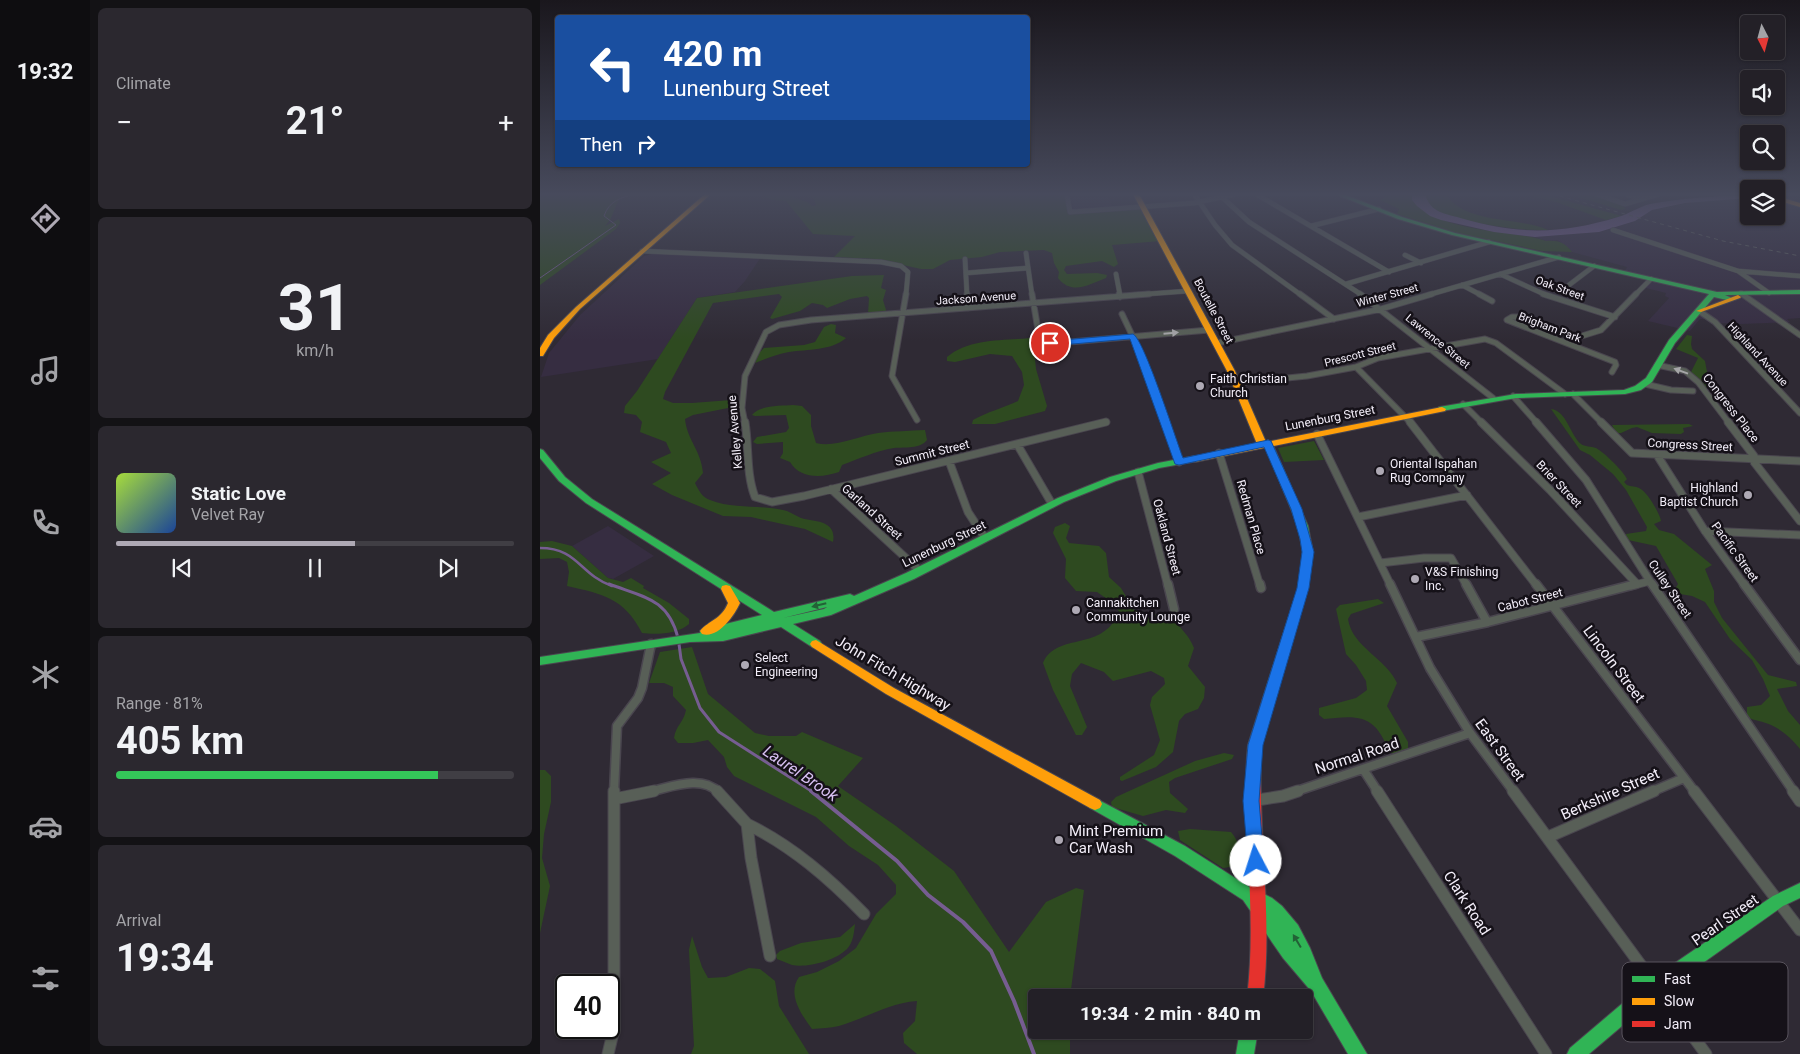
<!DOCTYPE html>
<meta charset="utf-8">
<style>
body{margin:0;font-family:Roboto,sans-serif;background:#2b282f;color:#f1f3f6;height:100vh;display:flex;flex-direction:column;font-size:19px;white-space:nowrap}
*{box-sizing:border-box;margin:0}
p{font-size:16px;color:#a3a3a7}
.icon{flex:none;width:28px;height:28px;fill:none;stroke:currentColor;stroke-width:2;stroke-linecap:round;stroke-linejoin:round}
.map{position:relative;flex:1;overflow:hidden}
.sheet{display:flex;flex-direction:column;gap:8px;padding:8px;background:#131215;width:450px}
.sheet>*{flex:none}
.top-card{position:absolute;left:15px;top:15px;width:475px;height:152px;border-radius:5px;box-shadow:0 1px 4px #0004,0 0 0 1px #403e44;background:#1a4fa0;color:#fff;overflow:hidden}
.needle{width:32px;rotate:174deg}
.buttons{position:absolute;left:1200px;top:15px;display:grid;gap:10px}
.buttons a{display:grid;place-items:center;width:45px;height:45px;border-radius:5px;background:#232027;box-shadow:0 1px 4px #0004,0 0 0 1px #403e44;font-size:25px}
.speed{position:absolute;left:15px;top:974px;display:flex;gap:10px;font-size:25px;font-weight:700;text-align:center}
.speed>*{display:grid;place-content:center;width:65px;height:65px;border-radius:50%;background:#232027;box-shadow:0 1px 4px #0004,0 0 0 1px #403e44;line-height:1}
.speed .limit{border:2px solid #111;border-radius:8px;background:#fff;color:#111}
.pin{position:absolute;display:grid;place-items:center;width:42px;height:42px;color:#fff;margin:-21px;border:2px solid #fff;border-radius:50%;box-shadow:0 1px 5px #0007}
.me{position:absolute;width:55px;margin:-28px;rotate:355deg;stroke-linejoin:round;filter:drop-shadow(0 0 4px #0008)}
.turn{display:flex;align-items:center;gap:18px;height:105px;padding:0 25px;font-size:22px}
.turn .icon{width:65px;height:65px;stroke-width:2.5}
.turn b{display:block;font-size:35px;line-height:42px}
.then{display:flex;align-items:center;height:48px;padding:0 25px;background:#0003;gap:10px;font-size:19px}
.big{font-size:38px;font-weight:700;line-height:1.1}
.sheet .tile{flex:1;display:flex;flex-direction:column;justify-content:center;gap:8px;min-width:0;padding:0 18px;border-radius:8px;background:#2b282f}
.sheet .dial{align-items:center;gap:0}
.dial b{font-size:65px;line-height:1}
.song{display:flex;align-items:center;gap:15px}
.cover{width:60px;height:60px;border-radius:8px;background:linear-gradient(135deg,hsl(80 70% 55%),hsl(220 70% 35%))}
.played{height:5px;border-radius:2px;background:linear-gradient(90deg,#aea9b4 60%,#403e44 60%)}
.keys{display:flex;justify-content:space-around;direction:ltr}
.heat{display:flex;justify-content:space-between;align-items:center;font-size:28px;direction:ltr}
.charge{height:8px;border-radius:4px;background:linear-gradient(90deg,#34c759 81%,#403e44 0)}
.trip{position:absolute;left:488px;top:989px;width:285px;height:50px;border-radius:5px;background:#232027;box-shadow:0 1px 4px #0004,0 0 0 1px #403e44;font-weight:700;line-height:50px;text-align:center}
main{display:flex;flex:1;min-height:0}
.dock{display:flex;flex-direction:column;width:90px;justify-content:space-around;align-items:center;background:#0e0d10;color:#a3a3a7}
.dock .icon{width:35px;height:35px}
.dock .active{color:#aea9b4}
.dock b{font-size:22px;color:#f1f3f6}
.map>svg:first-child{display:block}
.built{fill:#362d41}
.green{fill:#2e4a20}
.water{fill:#765d91}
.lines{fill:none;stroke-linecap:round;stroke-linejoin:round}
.stream-far3{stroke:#765d91;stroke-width:1}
.stream-far2{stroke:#765d91;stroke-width:2.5}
.stream-far1{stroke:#765d91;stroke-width:3}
.stream{stroke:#765d91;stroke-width:4}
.street-far4-casing{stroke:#4a464f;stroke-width:5.5}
.street-far3-casing{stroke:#4a464f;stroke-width:7}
.street-far2-casing{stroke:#4a464f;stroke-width:9}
.street-far1-casing{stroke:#4a464f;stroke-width:11}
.street-casing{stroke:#4a464f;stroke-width:13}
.fast-casing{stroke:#4a464f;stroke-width:2}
.slow-casing{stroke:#4a464f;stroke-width:2}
.jam-casing{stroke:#4a464f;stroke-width:2}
.street-far4{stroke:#585f57;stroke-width:4.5}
.street-far3{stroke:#585f57;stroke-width:5}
.street-far2{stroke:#585f57;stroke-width:7}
.street-far1{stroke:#585f57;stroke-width:8}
.street{stroke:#585f57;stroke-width:11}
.fast{fill:#30b455;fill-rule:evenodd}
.slow{fill:#ff9f0a;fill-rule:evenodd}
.jam{fill:#e5322d;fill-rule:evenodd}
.rail{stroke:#626463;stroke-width:1;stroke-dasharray:4 4;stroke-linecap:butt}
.oneway{fill:#a6a6a8}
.oneway2{fill:#226236}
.route{fill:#1a73e8;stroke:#114b97}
.poi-dot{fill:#aea9b4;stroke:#151118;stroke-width:2}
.labels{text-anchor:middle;stroke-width:5;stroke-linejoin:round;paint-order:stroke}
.far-street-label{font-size:11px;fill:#f3eef9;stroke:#151118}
.poi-label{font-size:12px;fill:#f3eef9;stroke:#151118;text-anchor:start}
.street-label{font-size:12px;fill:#f3eef9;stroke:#151118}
.near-street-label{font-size:15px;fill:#f3eef9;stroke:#151118}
.near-poi-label{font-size:15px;fill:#f3eef9;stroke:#151118;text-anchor:start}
.near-water-label{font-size:16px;font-style:italic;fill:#d9c2f4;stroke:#151118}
.key{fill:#151118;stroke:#58535c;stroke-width:1}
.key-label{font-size:14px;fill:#f3eef9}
</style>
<main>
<nav class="dock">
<b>19:32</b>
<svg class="icon active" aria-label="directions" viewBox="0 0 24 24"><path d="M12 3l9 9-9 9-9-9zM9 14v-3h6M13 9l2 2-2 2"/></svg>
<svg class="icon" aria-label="music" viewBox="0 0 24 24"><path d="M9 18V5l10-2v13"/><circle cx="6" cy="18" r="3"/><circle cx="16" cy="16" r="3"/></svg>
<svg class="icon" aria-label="phone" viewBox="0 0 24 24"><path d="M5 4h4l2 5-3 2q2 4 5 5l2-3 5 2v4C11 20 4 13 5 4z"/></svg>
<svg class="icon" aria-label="climate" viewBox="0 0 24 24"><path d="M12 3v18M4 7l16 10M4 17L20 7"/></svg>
<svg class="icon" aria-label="car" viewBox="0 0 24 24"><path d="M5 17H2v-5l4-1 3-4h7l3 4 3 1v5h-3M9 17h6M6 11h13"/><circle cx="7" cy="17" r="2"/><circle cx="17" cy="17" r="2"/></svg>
<svg class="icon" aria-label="filters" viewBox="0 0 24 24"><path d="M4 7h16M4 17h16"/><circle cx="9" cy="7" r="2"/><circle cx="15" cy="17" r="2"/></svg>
</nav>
<section class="sheet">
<div class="tile"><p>Climate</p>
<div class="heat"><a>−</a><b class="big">21°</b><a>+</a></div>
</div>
<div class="tile dial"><b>31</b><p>km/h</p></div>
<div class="tile">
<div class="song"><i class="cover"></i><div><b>Static Love</b><p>Velvet Ray</p></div></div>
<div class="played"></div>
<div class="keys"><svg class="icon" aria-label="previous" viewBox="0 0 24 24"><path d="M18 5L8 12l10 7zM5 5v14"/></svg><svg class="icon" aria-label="pause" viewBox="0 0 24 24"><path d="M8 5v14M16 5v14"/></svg><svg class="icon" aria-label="next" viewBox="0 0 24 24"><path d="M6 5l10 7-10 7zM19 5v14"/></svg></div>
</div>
<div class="tile"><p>Range · 81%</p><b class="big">405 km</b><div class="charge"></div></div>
<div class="tile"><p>Arrival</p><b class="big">19:34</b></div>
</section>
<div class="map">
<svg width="1260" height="1054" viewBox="0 0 1260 1054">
<rect width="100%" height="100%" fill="#2f2a34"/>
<path class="built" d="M568,194L572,207L533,209L531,196Z
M1260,194V318L1247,319L1250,322L1202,324L1176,323L1167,319H1160L1150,331L1108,321L1129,298L1125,296L1126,293L1102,287L1111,279L1085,271L1087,267L1032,252L1018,240L1006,241L995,237L1059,232L1095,221L1112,210L1160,201L1209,198V216H1236V197Z
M116,253L221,257L205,281L195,292L157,298L118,359L1,377L9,353L40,315L104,256Z
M68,526L114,556L73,579L68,578L32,546Z"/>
<path class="green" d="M0,194H92L80,197L70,220L65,226L79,219L80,223L76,229L0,285Z
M220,194H251C256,201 267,199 272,206L276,205L273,198L260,194H527L530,211L603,207L621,241L572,245L578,264L574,267L562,261L526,266L524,270L527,274L557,273L567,275L566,278C550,284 532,296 518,278L519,272L514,263L512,253L504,250L460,252L442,257L410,260L393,269H381L336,259L294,257L315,236L273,234L246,201L232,200Z
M844,194H872V200C909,236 960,227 1006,241C1017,240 1025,242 1032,252L1002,251L918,233L857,214L859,209L857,208L840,200L845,197Z
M885,194H909L908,197C928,224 980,217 1008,230C987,232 902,221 889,205C887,202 886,197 885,194Z
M982,194H1002L1082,216L1066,220L1016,202Z
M1028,194C1046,194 1072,194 1086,209L1081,210Z
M344,275L341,288L346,290L343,300L346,310L345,314H328L329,298L327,296L310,299L287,308L283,305L272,303L260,311L232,319L230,318L242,297L239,294L173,303L125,392L123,399L133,403H152L191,400L192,405L188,408L153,415L145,419C147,440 161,450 163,473L155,483C159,491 162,497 170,500C195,510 222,504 247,511C252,513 256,516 261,518C275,522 297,520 293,542L265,529L211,517L183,516L132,495L112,484L131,473L111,462L131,453L126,442L100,432L102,422L96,415L84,413L85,406L97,391L157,298L312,276Z
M291,324L296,325L295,333L306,338C291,351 268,349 249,352C237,354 226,359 215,363L219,353L224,348L264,345L275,342L284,327Z
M1147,335L1152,336L1151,344L1152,349L1165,361L1167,372L1173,383L1172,386L1166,388L1151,372L1158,358L1136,349Z
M490,338L495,340L498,354L495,359L496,369L507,406L505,411L455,424H432L433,420C447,412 463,408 478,401L484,385L482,372L472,356L450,354L415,362L407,361V357C430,338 462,341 490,338Z
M253,405L262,406L271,415V426L276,443C295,448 318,436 338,433C353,431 370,431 385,430L387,440C380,449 365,447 354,448C336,451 318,459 302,465L299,472C282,478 260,479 250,462L240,458L243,453V442L217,444L213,442L217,437L246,432L249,428L246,415L215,416L212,415C219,405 241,406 253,405Z
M1011,409C1027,411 1030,435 1041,444C1045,447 1051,446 1056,448C1064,452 1083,471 1087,479L1084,482L1087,485C1091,487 1096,486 1099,488C1107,491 1120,514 1121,521L1114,524L1119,530L1134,534L1172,565L1165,569L1174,591V602L1182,618L1228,675L1256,682L1257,686L1237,689L1248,711L1260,725V749C1252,739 1242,730 1231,725C1223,721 1215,721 1207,717V707L1221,705L1230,696L1223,679L1212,660L1190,639L1165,602L1152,596L1128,592V590L1135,589L1138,584L1116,546L1088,540L1085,537L1086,534L1106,531L1107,527L1086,490L1073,474L1050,455L1040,450Z
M1149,424L1153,426L1143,428L1144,432L1141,434L1112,433L1097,427L1092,428L1081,433H1076L1072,425Z
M774,441L784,460L744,462L738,448Z
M525,523L530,526L526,538L529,543L559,546L566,553L569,577L581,588L594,610L634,618C641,631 648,633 654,648L648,666L665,687L664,698L658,709L645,714L639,721L633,752L616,767L582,781L580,780V777L614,755L620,740L610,705L612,697L625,684L624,678L611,671L573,681L564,672L541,663L532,674L530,686L547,727L542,735H536L513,690L503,663C517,631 564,653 579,611L567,599L557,592L536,591L525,578L526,559L513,533L515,527Z
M12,541L32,546L68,578L83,582L91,578L104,586L103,588L129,603L149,619V624C138,634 116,635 102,633C84,598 63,594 27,586L29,572L27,562L19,558L0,559V542Z
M838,599L844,603L811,614L808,619C812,647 846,658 857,683L847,706L868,742V750L861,754L851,753C846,745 841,732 834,726C821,713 800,718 784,719L779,715V708L816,698L827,690L826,681L816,665L806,654L796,609L800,605Z
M152,647L168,694L215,733L229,736H256L262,732L323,758L298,786L356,826L414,871L469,952L506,902L536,888L544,890L530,997L496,998V1030H530V1054H377L364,1043L363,1033L375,1021L377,1001C349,1003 326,1018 299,1026C290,1028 281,1028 272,1029C261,1014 247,994 259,977L277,972L299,961L316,948L336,914L356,894V885L338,865L309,846L276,817L194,776L187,767L184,757L168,740L153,743H138L134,738C136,725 144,722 146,710L133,696V687L124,683H109L120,652Z
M684,753L694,755L692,759L635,778L629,782L630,793L648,809L645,813L626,810L603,816L572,807L571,802L576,797L655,761Z
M0,770H5L11,776V802L4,834L2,858L10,886L0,933Z
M650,829L691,832C700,842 701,854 697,866L683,868L640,840L638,831Z
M315,924C314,933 313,943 307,949C295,961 267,968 252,965C247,963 242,961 237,959L236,955L240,951L261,943L300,937Z
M152,936L162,967L168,978L186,977L209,968L220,969L235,981L239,1006L269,1054H151L154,1046L149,950Z"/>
<path class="water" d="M872,194H885C891,214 905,213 924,219C980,235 1022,234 1078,217C1089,214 1098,207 1110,204C1142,198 1176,196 1209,195V198L1145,203L1112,210L1095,221L1059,232L995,237L954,232L901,220L890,216L877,206L872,200Z"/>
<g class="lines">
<path class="stream-far3" d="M0,278L76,225L64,216C69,201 81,197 96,194"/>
<path class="stream-far2" d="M0,548C38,548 39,574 72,586"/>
<path class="stream-far1" d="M69,584C103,597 128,598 138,638
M139,644L141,659L160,708L179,732L273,792"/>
<path class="stream" d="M271,791L357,861L388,895L423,922L451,951L474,1001L494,1054"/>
<g class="street-far4-casing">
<path id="street-far4" d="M527,194L530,212L654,203L695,194
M654,194L675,225L692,245L761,295
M716,194L849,272
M1056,194L1085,204L1119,194
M1085,194L1101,199
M682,197L709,222L822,295
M771,226L839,209
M1073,230L1198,271L1229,293
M102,251L341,262L361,266L368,272L366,295
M486,253L492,295
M865,255L881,263
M425,259L427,295
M1198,271L1260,276
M426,273L488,268
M576,274L580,295
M960,274L1006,295
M806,284L949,242
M922,285L941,295
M1029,285L1054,266
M1201,293L1204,295
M593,295L648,291
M888,295L1019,257
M1095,295L1111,279"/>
</g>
<g class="street-far3-casing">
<path id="street-far3" d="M366,294L352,376L377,420
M427,294L428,308
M492,294L500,342L518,343L669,330
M579,294L580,297
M760,294L794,319
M820,294L953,398
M939,294L952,301
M1003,294L1075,317
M1202,294L1260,335
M1159,311L1175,322L1260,413
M582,314L601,354L625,423
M1036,336L980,317H972L967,320L1075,362L1076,365L1072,372
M1032,339L1061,330L1096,294
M677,343L841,309L892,294
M1117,365L1145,371L1158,382L1189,423
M816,367L871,423
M697,383L767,376L816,367L838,358L945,339L956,343L1025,394
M1105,384L1131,390L1153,391
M1033,394L1062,423
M973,396L997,423
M923,404L942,423
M205,423L202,408L205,376L226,332L239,325L271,320L609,294
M561,423L566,422"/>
</g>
<g class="street-far2-casing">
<path id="street-far2" d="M205,422C209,446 206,474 215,497L232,502L264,496L566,422
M625,422L639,462
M870,422L997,586
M941,422L1010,490L1096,583
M996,422L1046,480L1113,586
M1061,422L1092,453L1260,461
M1188,422L1214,456V462L1260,521
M777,434L851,586
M477,444L512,504
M679,453L720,586
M1117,455L1165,531L1205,586
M409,461L428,512L445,538
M598,472L628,586
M291,489L380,571
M818,517L927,495
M1165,531L1260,535
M840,563L884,558H911L927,586
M1091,586L1110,581"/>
</g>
<g class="street-far1-casing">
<path id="street-far1" d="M628,584L634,609
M720,584L721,588
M850,584L890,668L930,733L974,792
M926,584L947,622
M996,584L1155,792
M1112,584L1254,792
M1204,584L1260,660
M876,637L948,622L1096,584
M823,769L838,792
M74,792L77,726L98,698L102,688L111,644
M107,792C129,788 161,774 178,792
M754,792L930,733
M1111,792L1144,778"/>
</g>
<g class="street-casing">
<path id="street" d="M177,791L207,824L211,858L230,956
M837,791L1006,1054
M973,791L1166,1054
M1154,791L1260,930
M1253,791L1260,801
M74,799V791
M711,801L743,796L758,791
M207,824C252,846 289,878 324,914
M1008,837L1114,791
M68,1054L73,1033L74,1016V799L114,791"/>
</g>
<g class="fast-casing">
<path id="fast" d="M795,194H803L862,217L915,233L1177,292L1260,290V294L1185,295L1194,299L1191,301L1174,297L1135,343L1112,382L1101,390L1085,394L976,398L902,411L898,409L899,407L976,394L1084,390L1095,386L1106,378L1129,340L1169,294L912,235L858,219Z
M728,440L732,443L768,526L770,537L769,539L765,540L760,537L758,526L724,443Z
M0,449L3,450L25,477L52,499L234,612L310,594L314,596L366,573L518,498L570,477L618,463L655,456L660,459L658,461L619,468L576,481L524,502L374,579L291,615L253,624L280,641L282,644L280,647L276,648L272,647L241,627L183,641L150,642L0,665V657L160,633L161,630L165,629L222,615L46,503L19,481L0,458ZM287,607L284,609L243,618Z
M555,798L645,846L714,890L720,892L732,898L742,906L758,925L770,948L782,978L827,1054H808L771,991L743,958L703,900L635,856L550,808L548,804L550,800Z
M1260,883V898L1243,906L1122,992L1049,1054H1027L1030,1048L1110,980L1233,896Z
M700,1030H718L714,1054H696Z"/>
</g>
<g class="slow-casing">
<path id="slow" d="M165,194H171L40,309L14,338L3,356H0V348L8,335L36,307Z
M593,194H599L695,371L726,442L902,407L906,409L905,411L655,462L652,461L650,459L652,457L717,444L687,371Z
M1236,196L1260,203V207L1236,200Z
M1198,295L1201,297L1200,298L1161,312L1156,311Z
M765,534L770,537L773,552L768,588L722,745L719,760L714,762L709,760L707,756L708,745L758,588L763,552L760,537Z
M186,585L190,586L200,603C194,616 178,639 162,634L160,631C169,620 181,620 188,603L181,589L182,586Z
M276,640L354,688L560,800L562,804L560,808L555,810L550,808L346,694L272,647L270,644L272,641Z"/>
</g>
<g class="jam-casing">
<path id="jam" d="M714,750L719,752L721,756C718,837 733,916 723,998H707C717,916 703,837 707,756L709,752Z"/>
</g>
<use href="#street-far4" class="street-far4"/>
<use href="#street-far3" class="street-far3"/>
<use href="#street-far2" class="street-far2"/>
<use href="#street-far1" class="street-far1"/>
<use href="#street" class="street"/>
<use href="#fast" class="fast"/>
<use href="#slow" class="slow"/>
<use href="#jam" class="jam"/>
<path class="rail" d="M1012,194L1183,241L1260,256"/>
</g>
<defs><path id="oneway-solid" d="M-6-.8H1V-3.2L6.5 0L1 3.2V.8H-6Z" transform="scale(1.25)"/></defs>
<g class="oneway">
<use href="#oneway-solid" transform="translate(631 333) rotate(-5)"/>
<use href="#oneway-solid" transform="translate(1141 371) rotate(-160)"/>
</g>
<g class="oneway2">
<use href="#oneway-solid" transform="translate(279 605) rotate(166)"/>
<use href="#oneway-solid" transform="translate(757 941) rotate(-121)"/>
</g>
<linearGradient id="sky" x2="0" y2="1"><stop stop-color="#1a171d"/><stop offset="0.57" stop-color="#474a5c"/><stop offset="1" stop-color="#474a5c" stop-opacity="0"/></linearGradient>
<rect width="1260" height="341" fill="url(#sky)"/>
<path class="route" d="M593,334C604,339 636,440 643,458L728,440L731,441L762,509L774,552L769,588L723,745L719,801L724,861L722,866L716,869L710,866L708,861L703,801L708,745L757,588L762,552L760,539L751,509L724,447L639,465L635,464L590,339L510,346L506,343L510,341Z"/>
<g class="poi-dot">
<circle cx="660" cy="386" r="5"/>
<circle cx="840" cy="471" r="5"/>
<circle cx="1208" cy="495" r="5"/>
<circle cx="875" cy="579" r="5"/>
<circle cx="536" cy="610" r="5"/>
<circle cx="205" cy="665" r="5"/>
<circle cx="519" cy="840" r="5"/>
</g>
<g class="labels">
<g class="far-street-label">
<text transform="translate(1020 288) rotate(20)" y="4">Oak Street</text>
<text transform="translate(847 295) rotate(-15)" y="4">Winter Street</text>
<text transform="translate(436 298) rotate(-4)" y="4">Jackson Avenue</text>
<text transform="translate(674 311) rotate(62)" y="4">Boutelle Street</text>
<text transform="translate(1010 327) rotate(21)" y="4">Brigham Park</text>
<text transform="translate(898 341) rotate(39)" y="4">Lawrence Street</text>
<text transform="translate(820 354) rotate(-14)" y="4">Prescott Street</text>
<text transform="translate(1218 354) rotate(47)" y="4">Highland Avenue</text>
</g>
<g class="poi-label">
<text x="670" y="383">Faith Christian<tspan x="670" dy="14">Church</tspan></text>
<text x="850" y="468">Oriental Ispahan<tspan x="850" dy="14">Rug Company</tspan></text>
<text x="1198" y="492" text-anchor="end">Highland<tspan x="1198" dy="14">Baptist Church</tspan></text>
<text x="885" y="576">V&amp;S Finishing<tspan x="885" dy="14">Inc.</tspan></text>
<text x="546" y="607">Cannakitchen<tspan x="546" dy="14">Community Lounge</tspan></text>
<text x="215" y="662">Select<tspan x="215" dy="14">Engineering</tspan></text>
</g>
<g class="street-label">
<text transform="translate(1191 408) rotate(52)" y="4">Congress Place</text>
<text transform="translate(790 418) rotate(-11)" y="4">Lunenburg Street</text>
<text transform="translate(195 432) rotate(-95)" y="4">Kelley Avenue</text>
<text transform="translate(1150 445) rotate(3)" y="4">Congress Street</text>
<text transform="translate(392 453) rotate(-14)" y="4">Summit Street</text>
<text transform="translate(1019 484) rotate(46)" y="4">Brier Street</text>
<text transform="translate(332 512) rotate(42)" y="4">Garland Street</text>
<text transform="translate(711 517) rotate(74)" y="4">Redman Place</text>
<text transform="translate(627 537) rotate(75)" y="4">Oakland Street</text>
<text transform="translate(404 544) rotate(-26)" y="4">Lunenburg Street</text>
<text transform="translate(1195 552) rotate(54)" y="4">Pacific Street</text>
<text transform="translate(1130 589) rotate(56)" y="4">Culley Street</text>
<text transform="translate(990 600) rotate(-14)" y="4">Cabot Street</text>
</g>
<g class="near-street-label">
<text transform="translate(1074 664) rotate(53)" y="5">Lincoln Street</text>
<text transform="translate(353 673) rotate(31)" y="5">John Fitch Highway</text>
<text transform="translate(960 750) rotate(54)" y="5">East Street</text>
<text transform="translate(817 756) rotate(-18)" y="5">Normal Road</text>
<text transform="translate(1070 794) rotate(-24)" y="5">Berkshire Street</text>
<text transform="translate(927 903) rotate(57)" y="5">Clark Road</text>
<text transform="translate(1185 920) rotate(-35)" y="5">Pearl Street</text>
</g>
<g class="near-poi-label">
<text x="529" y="836">Mint Premium<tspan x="529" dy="17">Car Wash</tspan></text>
</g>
<g class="near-water-label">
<text transform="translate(261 773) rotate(34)" y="6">Laurel Brook</text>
</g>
</g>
<rect x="1082" y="962" width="166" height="80" rx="8" class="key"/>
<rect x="1092" y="976" width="23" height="6" fill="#30b455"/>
<rect x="1092" y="998" width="23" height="7" fill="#ff9f0a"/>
<rect x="1092" y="1021" width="23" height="6" fill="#e5322d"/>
<g class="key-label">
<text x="1124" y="984">Fast</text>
<text x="1124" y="1006">Slow</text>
<text x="1124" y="1029">Jam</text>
</g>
</svg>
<div class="buttons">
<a><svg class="needle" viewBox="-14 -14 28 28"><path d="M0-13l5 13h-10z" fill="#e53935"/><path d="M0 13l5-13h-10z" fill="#a3a3a7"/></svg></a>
<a><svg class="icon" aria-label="sound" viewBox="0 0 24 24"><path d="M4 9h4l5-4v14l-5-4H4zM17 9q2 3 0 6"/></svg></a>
<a><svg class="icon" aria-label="search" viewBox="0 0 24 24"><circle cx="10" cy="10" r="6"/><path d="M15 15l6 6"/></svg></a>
<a><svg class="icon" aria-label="layers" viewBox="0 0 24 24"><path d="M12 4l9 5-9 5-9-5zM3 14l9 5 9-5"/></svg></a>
</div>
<div class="speed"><div class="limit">40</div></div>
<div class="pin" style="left:510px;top:343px;background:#d93025"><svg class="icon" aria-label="arrive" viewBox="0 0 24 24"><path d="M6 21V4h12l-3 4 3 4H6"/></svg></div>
<svg class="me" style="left:716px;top:861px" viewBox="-20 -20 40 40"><circle r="19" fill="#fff"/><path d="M0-13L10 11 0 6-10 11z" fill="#1a73e8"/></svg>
<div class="trip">19:34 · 2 min · 840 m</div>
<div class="top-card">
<div class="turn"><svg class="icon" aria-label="left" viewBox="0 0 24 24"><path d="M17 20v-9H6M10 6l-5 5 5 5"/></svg><div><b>420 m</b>Lunenburg Street</div></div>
<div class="then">Then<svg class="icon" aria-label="right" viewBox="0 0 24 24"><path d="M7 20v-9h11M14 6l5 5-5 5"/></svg></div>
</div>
</div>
</main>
